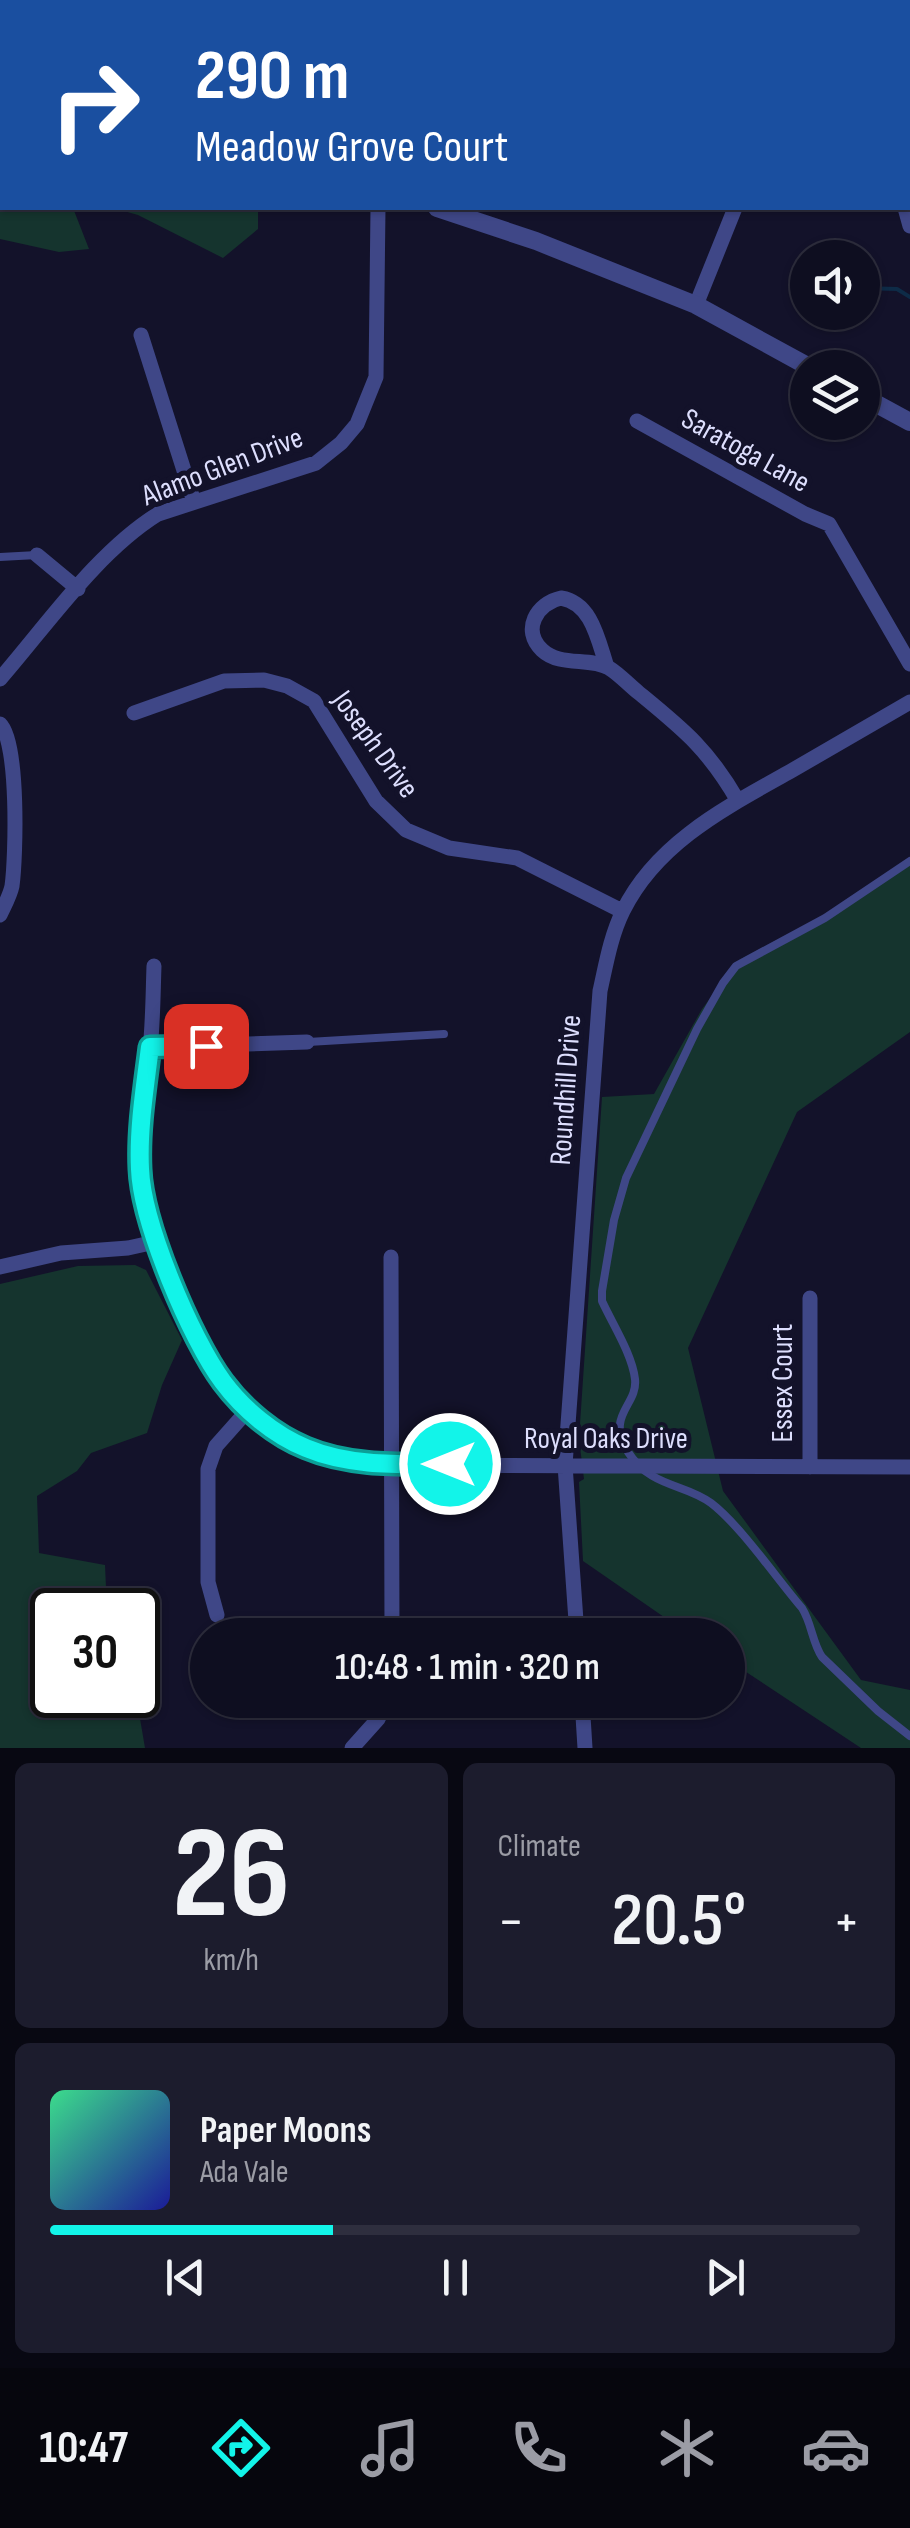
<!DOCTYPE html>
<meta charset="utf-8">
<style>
body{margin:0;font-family:"Sofia Sans Condensed",sans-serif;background:#1c1c2d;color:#f1f3f6;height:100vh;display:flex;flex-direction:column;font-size:38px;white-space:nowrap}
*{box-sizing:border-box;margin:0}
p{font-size:32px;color:#9b9ca5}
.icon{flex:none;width:55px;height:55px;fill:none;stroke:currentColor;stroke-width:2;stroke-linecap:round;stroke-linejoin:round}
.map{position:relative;height:1748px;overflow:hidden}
.drawer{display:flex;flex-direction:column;gap:15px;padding:15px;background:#080812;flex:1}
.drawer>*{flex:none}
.top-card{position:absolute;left:0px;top:0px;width:910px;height:210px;box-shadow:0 2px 8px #0004,0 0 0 2px #2e2e3e;background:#1a4fa0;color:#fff;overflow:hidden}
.controls{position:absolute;left:790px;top:240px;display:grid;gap:20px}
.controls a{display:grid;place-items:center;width:90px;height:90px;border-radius:50%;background:#0e0e20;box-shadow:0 2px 8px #0004,0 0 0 2px #2e2e3e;font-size:50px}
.speed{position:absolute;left:30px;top:1588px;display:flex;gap:20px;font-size:50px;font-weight:700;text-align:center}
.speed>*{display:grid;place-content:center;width:130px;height:130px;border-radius:50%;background:#0e0e20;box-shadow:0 2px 8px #0004,0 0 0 2px #2e2e3e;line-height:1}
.speed .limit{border:5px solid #111;border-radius:15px;background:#fff;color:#111}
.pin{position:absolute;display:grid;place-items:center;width:85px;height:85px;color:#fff;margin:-42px;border-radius:20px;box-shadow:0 5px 15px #0006}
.me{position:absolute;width:110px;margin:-55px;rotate:270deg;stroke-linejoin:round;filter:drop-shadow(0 0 8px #0008)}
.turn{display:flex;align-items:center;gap:35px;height:210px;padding:0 30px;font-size:45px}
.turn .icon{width:130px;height:130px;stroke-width:2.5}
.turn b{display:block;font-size:70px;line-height:85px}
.big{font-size:75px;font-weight:600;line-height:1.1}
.drawer .tile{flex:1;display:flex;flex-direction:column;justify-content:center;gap:15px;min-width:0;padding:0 35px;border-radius:15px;background:#1c1c2d}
.drawer .dial{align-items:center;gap:0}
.dial b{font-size:130px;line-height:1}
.song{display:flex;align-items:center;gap:30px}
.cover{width:120px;height:120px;border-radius:15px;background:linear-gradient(135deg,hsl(150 70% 55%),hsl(240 70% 35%))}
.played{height:10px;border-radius:5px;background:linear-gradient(90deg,#12f4e9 35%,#2e2e3e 35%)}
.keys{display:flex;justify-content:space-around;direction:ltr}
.heat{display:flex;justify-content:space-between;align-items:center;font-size:55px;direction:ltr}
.drawer .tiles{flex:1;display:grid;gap:15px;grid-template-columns:1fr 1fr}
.tile:last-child{grid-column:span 2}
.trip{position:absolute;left:190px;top:1618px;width:555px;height:100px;border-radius:50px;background:#0e0e20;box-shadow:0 2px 8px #0004,0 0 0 2px #2e2e3e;font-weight:600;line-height:100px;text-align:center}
.menu{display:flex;height:160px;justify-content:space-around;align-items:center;background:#06060d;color:#9b9ca5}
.menu .icon{width:70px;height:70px}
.menu .current{color:#12f4e9}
.menu b{font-size:45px;color:#f1f3f6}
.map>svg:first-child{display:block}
.green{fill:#15342e}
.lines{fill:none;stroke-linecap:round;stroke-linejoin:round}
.stream{stroke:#0e2b47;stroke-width:4}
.service{stroke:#3f4787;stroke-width:8}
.minor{stroke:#3f4787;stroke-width:15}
.tertiary{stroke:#3f4787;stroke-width:18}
.route-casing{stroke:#0c9f97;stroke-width:25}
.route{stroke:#12f4e9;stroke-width:18}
.labels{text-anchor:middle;stroke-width:10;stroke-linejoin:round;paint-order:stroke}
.street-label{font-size:30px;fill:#dddefd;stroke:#13122a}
</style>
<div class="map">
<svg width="910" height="1748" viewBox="0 0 910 1748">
<rect width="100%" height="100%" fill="#13122a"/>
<path class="green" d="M910,30V200L908,31Z
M0,98L2,208H73L89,249L59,252L0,239Z
M113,208H251L258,210V229L223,258L138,215Z
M910,858V1032L797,1112L688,1348L723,1491L861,1680L910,1690V1748H861L728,1660V1635H690L583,1561L579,1482L584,1479L579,1439L602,1097L654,1094L702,1009L739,960L843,905Z
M135,1265L146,1270L182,1340L162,1385L147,1433L91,1453L77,1471L37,1496L39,1553L105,1565L107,1610H52V1695H136L145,1748H0V1284L78,1266Z"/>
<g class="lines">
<path class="stream" d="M862,288L897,289L910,297"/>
<path class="service" d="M0,557L37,555
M910,861L825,918L736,966L723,983L697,1029L626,1178L614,1220L602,1291V1301C613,1325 632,1354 635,1379C638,1406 605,1414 628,1452C651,1488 684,1483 711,1503C740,1525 777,1579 802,1608C812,1624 812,1642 822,1657L878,1711L910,1736
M308,1042L444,1034"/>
<path class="minor" d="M598,0L600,2
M99,2V0
M361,2V0
M908,22L910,20
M905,208L910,226
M696,305L735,208
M141,335L194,502
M637,421L805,514L829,524L910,664
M37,555L78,589
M607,667C598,640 592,603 561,598C537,603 521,630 542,650C560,667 589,657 609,668C619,674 629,685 639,693C684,730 708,749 738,801
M0,679C47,625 97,552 158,514L316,463L341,443L357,424L376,377L378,208
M134,713L224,681L264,680L287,686L314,701L376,801L406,830L449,848L517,858L622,911
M0,724C19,742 16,857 12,886C10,896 4,906 0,915
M154,966C153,994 153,1022 150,1050C146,1091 137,1132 140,1173C143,1214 159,1252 176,1289C225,1400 264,1454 392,1465L910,1467
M151,1047L307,1042
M391,1257L392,1635
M0,1267L61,1253L128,1248L155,1242
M810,1467V1298
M217,1615L208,1582V1469L216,1446L248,1410
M577,1635L565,1465L600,991C606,964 611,935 623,911C657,842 727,807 791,771C830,748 870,725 910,702
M582,1700L585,1748
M352,1748L378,1719L387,1700"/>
<path class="tertiary" d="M0,72H2
M437,208L536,241L696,305L811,368
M862,396L910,422"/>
</g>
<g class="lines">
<g class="route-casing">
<path id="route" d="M206,1046L150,1047C145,1087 138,1129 140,1169C142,1223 191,1339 223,1382C243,1409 274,1435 306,1448C351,1467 402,1464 450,1464"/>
</g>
<use href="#route" class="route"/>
</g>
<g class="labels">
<g class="street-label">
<text transform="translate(746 450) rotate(29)" y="10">Saratoga Lane</text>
<text transform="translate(222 466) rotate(-21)" y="10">Alamo Glen Drive</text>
<text transform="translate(376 744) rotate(54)" y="10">Joseph Drive</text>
<text transform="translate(565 1090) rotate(-86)" y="10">Roundhill Drive</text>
<text transform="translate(782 1383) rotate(-90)" y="10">Essex Court</text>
<text x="606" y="1448">Royal Oaks Drive</text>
</g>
</g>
</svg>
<div class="controls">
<a><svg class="icon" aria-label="sound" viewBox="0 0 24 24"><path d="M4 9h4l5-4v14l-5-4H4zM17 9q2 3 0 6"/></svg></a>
<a><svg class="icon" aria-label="layers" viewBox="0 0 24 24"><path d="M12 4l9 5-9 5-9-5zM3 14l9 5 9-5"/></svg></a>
</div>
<div class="speed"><div class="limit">30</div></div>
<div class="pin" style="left:206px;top:1046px;background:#d93025"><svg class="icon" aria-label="arrive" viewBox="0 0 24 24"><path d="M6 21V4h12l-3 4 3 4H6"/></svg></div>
<svg class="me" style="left:450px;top:1464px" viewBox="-20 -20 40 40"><circle r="17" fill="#12f4e9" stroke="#fff" stroke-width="3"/><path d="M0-11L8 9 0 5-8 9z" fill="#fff"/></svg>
<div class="trip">10:48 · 1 min · 320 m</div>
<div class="top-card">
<div class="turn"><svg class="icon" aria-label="right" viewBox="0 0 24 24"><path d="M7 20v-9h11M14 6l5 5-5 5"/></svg><div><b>290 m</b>Meadow Grove Court</div></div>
</div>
</div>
<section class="drawer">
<div class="tiles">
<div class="tile dial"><b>26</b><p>km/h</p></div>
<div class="tile"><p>Climate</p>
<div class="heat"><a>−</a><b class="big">20.5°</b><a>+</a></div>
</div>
<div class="tile">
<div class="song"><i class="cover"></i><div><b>Paper Moons</b><p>Ada Vale</p></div></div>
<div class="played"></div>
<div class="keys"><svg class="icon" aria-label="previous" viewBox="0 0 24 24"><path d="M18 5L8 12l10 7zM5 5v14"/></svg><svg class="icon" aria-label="pause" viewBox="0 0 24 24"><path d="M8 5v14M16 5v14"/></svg><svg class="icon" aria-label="next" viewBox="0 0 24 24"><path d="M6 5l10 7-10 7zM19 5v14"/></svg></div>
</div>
</div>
</section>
<nav class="menu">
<b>10:47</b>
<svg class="icon current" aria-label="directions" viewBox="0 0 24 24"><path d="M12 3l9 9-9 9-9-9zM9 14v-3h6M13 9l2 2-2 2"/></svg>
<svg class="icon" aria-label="music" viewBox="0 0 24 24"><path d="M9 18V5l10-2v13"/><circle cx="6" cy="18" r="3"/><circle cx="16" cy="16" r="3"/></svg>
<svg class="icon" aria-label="phone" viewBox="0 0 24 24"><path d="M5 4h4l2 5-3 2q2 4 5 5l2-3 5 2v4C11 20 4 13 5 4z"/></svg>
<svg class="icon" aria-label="climate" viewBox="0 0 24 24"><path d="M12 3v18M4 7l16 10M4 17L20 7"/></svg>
<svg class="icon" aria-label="car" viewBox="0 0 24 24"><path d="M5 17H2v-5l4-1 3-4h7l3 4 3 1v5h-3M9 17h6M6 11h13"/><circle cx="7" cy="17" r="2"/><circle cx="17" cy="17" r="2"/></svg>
</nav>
